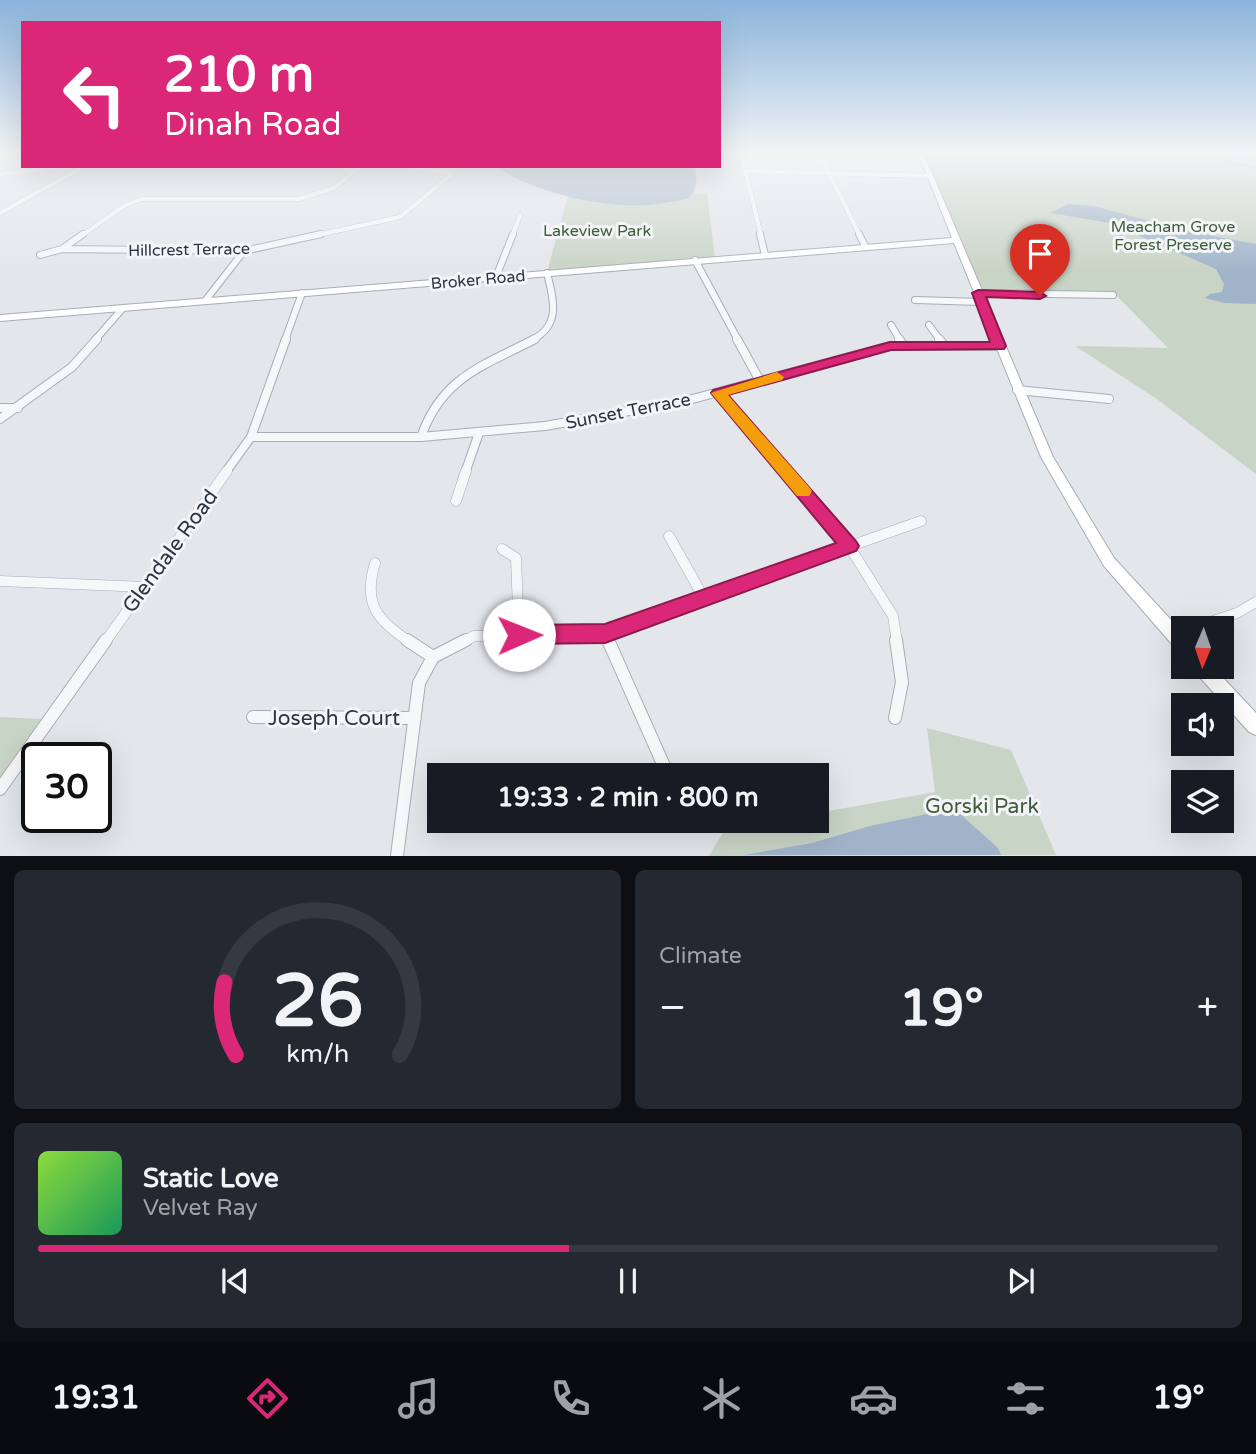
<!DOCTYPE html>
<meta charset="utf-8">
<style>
body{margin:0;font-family:"Varela Round",sans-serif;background:#242831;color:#f1f3f6;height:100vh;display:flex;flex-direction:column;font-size:26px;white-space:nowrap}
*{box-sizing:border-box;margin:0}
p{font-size:23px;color:#9ea1a6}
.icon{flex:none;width:38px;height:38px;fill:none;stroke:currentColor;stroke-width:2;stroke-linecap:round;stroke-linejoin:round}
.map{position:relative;height:856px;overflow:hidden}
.drawer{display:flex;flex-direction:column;gap:14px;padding:14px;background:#0d0f14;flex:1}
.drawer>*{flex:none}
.hud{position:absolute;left:21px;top:21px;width:700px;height:147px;border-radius:0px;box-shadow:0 7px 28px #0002;background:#db2777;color:#fff;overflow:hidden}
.needle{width:46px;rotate:182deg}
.buttons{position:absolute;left:1171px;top:616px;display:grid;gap:14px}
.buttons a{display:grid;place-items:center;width:63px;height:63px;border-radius:0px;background:#171b24;box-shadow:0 7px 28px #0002;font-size:35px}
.speed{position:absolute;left:21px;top:742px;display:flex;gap:14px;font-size:35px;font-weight:700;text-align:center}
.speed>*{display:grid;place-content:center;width:91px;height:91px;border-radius:50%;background:#171b24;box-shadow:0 7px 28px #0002;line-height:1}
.speed .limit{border:4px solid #111;border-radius:10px;background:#fff;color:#111}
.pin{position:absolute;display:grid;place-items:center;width:60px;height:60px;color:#fff;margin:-72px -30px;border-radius:50% 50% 50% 0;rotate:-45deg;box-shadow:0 0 7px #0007}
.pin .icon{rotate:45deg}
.me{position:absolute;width:77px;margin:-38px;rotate:89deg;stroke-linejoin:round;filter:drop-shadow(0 0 5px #0008)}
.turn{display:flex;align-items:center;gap:24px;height:147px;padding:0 28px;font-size:32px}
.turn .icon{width:91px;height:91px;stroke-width:2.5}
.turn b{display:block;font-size:49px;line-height:60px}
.big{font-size:52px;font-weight:700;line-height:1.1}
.drawer .card{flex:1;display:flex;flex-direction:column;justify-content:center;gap:10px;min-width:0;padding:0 24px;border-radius:10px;background:#242831}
.drawer .dial{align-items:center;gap:0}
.dial svg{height:182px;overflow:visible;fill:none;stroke:#363941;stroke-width:7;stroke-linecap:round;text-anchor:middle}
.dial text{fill:#f1f3f6;stroke:none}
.song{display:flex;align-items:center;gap:21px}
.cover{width:84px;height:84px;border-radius:10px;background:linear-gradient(135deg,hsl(90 70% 55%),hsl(150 70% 35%))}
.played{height:7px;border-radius:4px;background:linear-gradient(90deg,#db2777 45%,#363941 45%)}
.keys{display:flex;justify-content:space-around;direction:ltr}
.heat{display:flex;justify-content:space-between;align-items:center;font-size:38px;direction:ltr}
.drawer .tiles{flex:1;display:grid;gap:14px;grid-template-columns:1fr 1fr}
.card:last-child{grid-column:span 2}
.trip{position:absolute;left:427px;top:763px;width:402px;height:70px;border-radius:0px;background:#171b24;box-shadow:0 7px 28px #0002;font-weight:700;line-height:70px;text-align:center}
.dock{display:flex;height:112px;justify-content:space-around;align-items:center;background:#090b0e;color:#9ea1a6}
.dock .icon{width:49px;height:49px}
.dock .on{color:#db2777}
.dock b{font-size:32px;color:#f1f3f6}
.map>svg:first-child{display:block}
.green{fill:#c8d4c5}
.water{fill:#a0b3c9}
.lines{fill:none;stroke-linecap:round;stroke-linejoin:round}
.stream{stroke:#a0b3c9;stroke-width:2}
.street-far4-casing{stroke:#a8adb5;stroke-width:5}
.street-far3-casing{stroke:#a8adb5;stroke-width:8}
.street-far2-casing{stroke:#a8adb5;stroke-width:10}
.street-far1-casing{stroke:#a8adb5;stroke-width:11}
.street-casing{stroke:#a8adb5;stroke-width:14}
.secondary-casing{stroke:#a8adb5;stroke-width:2}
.street-far4{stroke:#f6f7f9;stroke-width:4.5}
.street-far3{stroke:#f6f7f9;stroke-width:6}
.street-far2{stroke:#f6f7f9;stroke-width:8}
.street-far1{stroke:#f6f7f9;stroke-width:10}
.street{stroke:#f6f7f9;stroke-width:12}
.secondary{fill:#fff;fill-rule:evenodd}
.route{fill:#db2777;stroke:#8e194d;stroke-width:2}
.slow{fill:#f59e0b}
.labels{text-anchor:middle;stroke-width:6;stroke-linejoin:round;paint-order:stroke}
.far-park-label{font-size:16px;fill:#405d39;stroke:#f3f5f8}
.far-street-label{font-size:16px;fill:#2b3442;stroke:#f3f5f8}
.street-label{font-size:18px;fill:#2b3442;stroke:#f3f5f8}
.near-street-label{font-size:21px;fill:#2b3442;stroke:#f3f5f8}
.near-park-label{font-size:21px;fill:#405d39;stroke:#f3f5f8}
</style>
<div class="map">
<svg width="1256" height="856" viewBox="0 0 1256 856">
<rect width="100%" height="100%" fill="#e3e6eb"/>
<path class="green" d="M920,153H1256V474L1157,399L1075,346L1168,348L1112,291L1040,296L978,293Z
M569,192L707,194L715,258L547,272Z
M0,717L42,719L0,779Z
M927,728L1011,750L1056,855L709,856L725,829L773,821H817V813L935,792Z"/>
<path class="water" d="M495,166H695C696,177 699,188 690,196C685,201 677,201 670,202C617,213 540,196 495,166Z
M1068,204L1094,206L1186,231L1256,244V304L1224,303L1205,298L1210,294L1222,292L1224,284L1216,269L1110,223L1050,213Z
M937,812L959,813L998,848L1001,855H744L812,843L870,826Z"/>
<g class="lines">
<path class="stream" d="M1245,153L1242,157L1225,161L1256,168
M23,155L17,157L23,158"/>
<g class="street-far4-casing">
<path id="street-far4" d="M741,153L761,236
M819,153L860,236
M399,166L453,173
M745,171L930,176L929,173
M0,174L75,166
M0,213L85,166
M81,236L124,206L141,199H299L334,188L361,166
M313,236L400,217L453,173
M512,236L520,216"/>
</g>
<g class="street-far3-casing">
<path id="street-far3" d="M760,234L765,255
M859,234L865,246
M62,249L83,234
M40,255L62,249L244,251L321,234
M695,260L738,340
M496,277L513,234
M978,293L1113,295
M915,300L981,302
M205,301L244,251
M891,325L900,340
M929,325L940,340
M95,340L123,308
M285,340L302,293
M532,340C561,325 554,301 547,273"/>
</g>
<g class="street-far2-casing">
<path id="street-far2" d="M737,339L760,381
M899,339L903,345
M939,339L943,344
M1017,390L1109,399
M718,393L787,473
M0,408H18
M0,419L72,367L97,339
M251,437H421L545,426L685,401L890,346H999
M421,437C442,377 483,366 535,339
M225,473L251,437L286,339
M465,473L479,433"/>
</g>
<g class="street-far1-casing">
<path id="street-far1" d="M785,471L849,546L893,616L897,642
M456,501L466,471
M669,536L705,600
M502,549L516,558L519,635
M375,563C363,603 376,620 410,642
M0,581L146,587
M1192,628L1237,613L1256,602
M605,633L609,642
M105,642L227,471
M463,642L474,636L605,633L921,521"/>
</g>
<g class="street-casing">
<path id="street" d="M407,640L433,657
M608,640L668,775
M433,657L466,640
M253,717L415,718
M895,718L902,682L896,640
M0,789L106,640
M397,856L419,683L433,657"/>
</g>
<g class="secondary-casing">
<path id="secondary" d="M917,153H923L932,173L1053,457L1114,558L1183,633V652L1177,650L1104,566L1041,457L954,243L0,321V315L952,238L927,175Z
M1193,667H1213L1256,713V735L1249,732L1196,673Z"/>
</g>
<use href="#street-far4" class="street-far4"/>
<use href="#street-far3" class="street-far3"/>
<use href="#street-far2" class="street-far2"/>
<use href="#street-far1" class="street-far1"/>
<use href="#street" class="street"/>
<use href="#secondary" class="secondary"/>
</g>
<linearGradient id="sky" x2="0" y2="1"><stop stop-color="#8bb4dc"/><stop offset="0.56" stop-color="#f2f4f6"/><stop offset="1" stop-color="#f2f4f6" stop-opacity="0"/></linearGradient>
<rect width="1256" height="273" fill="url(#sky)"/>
<path class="route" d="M978,290L1040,292L1046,296L1040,299L986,297L1006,346L1004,349L891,350L728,395L856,541L859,546L856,551L605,643L519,644L511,641L508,635L511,628L519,625L605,624L836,543L711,393L713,390L890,342H990L972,293Z"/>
<path class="slow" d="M777,372L784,377L782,380L728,395L809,487L812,491L809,496H797L711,393Z"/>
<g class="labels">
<g class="far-park-label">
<text x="1173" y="232">Meacham Grove<tspan x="1173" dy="18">Forest Preserve</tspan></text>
<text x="597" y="236">Lakeview Park</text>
</g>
<g class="far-street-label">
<text transform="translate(189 249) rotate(-1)" y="6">Hillcrest Terrace</text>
<text transform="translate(478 279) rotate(-5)" y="6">Broker Road</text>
</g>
<g class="street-label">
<text transform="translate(628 411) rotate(-11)" y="6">Sunset Terrace</text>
</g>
<g class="near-street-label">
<text transform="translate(170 551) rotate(-54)" y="7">Glendale Road</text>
<text x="334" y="725">Joseph Court</text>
</g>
<g class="near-park-label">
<text x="982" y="813">Gorski Park</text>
</g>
</g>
</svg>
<div class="buttons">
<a><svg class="needle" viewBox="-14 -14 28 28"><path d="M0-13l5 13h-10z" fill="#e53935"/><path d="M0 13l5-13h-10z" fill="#9ea1a6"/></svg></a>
<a><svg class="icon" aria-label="sound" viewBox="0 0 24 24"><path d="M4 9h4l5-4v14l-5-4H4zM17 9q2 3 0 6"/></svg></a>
<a><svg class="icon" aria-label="layers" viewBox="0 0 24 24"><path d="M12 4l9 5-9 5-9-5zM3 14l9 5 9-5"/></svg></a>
</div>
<div class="speed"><div class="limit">30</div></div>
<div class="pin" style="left:1040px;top:296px;background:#d93025"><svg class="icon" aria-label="arrive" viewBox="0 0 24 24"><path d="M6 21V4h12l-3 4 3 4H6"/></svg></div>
<svg class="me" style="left:519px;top:635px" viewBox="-20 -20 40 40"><circle r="19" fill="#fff"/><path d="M0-13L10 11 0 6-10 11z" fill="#db2777"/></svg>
<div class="trip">19:33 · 2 min · 800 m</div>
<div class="hud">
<div class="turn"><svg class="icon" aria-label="left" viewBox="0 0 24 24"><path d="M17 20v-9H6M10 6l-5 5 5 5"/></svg><div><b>210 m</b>Dinah Road</div></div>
</div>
</div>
<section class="drawer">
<div class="tiles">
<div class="card dial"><svg viewBox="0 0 100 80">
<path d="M14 69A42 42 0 1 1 86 69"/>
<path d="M14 69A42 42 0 0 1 9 37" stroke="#db2777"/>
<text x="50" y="56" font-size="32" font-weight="700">26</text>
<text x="50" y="72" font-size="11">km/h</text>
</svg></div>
<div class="card"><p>Climate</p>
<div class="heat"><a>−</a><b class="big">19°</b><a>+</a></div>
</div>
<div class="card">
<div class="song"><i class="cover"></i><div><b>Static Love</b><p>Velvet Ray</p></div></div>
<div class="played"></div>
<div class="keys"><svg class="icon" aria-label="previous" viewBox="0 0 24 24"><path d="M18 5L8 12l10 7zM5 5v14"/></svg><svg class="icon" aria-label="pause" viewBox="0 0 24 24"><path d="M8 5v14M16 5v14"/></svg><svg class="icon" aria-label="next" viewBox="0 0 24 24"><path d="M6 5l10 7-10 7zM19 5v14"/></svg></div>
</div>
</div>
</section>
<nav class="dock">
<b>19:31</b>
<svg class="icon on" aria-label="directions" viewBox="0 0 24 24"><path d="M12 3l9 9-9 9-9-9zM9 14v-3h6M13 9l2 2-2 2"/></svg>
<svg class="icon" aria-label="music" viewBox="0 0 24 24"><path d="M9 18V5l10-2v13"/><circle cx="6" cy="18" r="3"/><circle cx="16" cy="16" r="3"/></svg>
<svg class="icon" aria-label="phone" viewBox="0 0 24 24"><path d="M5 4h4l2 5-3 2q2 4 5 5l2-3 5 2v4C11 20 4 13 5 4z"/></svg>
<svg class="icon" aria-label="climate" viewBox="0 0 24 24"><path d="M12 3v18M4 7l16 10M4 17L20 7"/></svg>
<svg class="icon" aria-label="car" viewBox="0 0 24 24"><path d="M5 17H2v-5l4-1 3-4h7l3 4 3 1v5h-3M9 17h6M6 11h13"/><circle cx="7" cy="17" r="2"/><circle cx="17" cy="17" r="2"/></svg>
<svg class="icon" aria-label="filters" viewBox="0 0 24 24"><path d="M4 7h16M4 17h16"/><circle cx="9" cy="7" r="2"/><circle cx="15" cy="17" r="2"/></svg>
<b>19°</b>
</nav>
